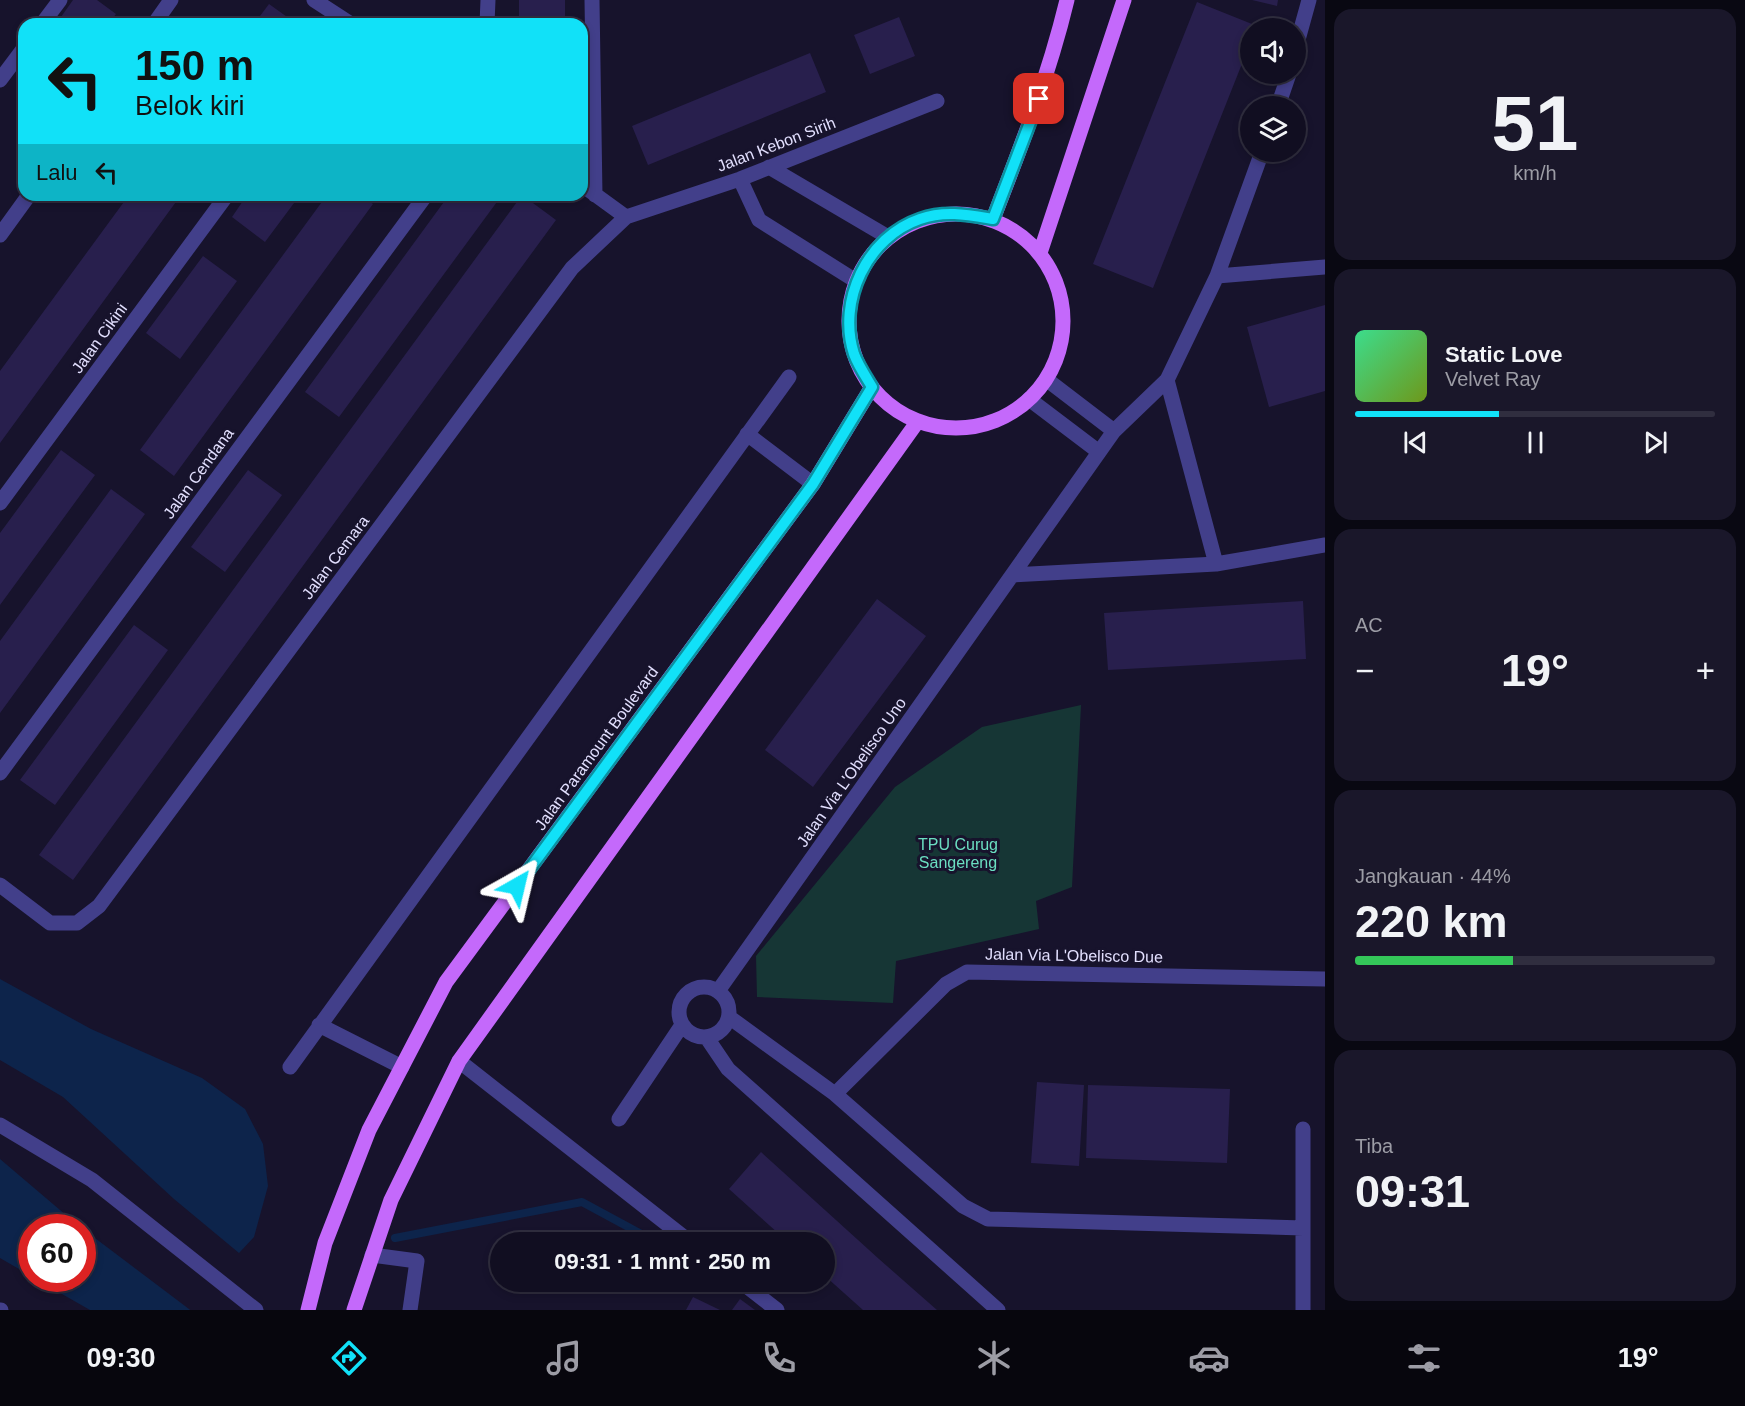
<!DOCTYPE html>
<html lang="id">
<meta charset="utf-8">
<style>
body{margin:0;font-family:Arial,sans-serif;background:#1a172a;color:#f1f3f6;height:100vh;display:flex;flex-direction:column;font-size:22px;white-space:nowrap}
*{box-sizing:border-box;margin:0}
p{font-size:20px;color:#9c9ca5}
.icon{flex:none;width:33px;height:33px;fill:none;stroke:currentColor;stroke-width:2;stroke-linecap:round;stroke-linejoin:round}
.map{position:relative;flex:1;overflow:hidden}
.drawer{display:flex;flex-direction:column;gap:9px;padding:9px;background:#090812;width:420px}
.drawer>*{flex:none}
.banner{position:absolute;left:18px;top:18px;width:570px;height:183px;border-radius:18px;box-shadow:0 3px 9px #0003,0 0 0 2px #302e3f;background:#11e1f8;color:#111;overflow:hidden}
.fabs{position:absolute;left:1240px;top:18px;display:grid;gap:12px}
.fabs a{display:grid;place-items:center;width:66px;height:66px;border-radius:50%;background:#110e21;box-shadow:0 3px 9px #0003,0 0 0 2px #302e3f;font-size:30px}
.speed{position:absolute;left:18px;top:1214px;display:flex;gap:12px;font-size:30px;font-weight:700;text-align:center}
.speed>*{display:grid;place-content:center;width:78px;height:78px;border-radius:50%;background:#110e21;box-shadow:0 3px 9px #0003,0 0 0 2px #302e3f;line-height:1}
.speed .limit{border:9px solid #d22;background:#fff;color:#111}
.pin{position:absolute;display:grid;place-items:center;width:51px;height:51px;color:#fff;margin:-26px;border-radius:12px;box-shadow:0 3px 9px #0006}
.me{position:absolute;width:66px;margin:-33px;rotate:37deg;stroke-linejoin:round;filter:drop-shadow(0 0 4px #0008)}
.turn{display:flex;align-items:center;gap:21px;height:126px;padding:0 18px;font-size:27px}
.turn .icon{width:78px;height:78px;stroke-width:2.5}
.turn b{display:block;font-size:42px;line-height:51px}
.then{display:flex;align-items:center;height:57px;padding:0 18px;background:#0003;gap:12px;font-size:22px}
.big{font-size:45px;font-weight:800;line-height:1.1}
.drawer .tile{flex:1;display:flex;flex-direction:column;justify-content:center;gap:9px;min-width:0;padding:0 21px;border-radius:18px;background:#1a172a}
.drawer .dial{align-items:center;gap:0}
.dial b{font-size:78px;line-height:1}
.song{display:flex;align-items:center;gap:18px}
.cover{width:72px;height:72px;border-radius:9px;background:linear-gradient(135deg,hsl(150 70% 55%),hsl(80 70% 35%))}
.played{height:6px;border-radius:3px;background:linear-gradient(90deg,#11e1f8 40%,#302e3f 40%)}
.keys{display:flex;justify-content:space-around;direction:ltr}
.heat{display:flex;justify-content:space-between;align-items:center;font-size:33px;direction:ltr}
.charge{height:9px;border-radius:4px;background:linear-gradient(90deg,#34c759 44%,#302e3f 0)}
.trip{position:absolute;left:490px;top:1232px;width:345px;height:60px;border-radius:30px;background:#110e21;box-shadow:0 3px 9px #0003,0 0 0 2px #302e3f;font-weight:800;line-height:60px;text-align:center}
.dock{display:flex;height:96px;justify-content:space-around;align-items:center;background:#07060d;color:#9c9ca5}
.dock .icon{width:42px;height:42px}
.dock .active{color:#11e1f8}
.dock b{font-size:27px;color:#f1f3f6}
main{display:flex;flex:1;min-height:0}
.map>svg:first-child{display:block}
.green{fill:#163635}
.water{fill:#0d244b}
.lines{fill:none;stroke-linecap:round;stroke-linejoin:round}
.stream{stroke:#0d244b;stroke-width:8}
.building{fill:#281f4d}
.service{stroke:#423f8a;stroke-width:15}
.minor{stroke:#423f8a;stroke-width:15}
.primary{stroke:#c469fb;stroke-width:15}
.route-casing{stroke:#0b92a1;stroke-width:15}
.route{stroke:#11e1f8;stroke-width:10}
.labels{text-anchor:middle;stroke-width:6;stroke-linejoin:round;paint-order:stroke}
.street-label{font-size:16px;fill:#e2dffe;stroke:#17132c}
.park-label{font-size:16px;fill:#6bdec1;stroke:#17132c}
</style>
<main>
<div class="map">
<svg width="1325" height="1310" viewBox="0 0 1325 1310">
<rect width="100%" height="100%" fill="#17132c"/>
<path class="green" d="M1081,705L1072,887L1036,901L1039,929L896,961L893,1003L757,997L756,956L895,787L982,727Z"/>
<path class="water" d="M0,979L91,1029L202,1078L245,1109L263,1144L268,1186L254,1237L239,1253L174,1199L63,1097L0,1060Z
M0,1159L80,1227H32L31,1276L0,1258Z
M83,1229L189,1309L190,1310H90L34,1278H82Z"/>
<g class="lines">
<path class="stream" d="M395,1238L582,1202L656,1242"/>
</g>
<path class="building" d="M73,0H97L116,14L108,24H56Z
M519,0H565V24H519Z
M1252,0H1278L1277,6Z
M1197,2L1257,26L1251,28V41L1153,288L1093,264Z
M269,4L297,24H254Z
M899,17L915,56L870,74L854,35Z
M810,53L826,92L648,165L632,126Z
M129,195H181L0,443V371Z
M247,195H300L265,242L232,217Z
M327,195H361L373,204L174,476L140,450Z
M449,195H502L339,417L305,392Z
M522,195L556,220L73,880L39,855Z
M203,256L237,281L180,359L146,333Z
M1325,305V391L1269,407L1247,327Z
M61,450L95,475L0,605V533Z
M248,470L282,495L225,572L191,547Z
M111,489L145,514L0,713V641Z
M877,599L926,636L813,787L765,750Z
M1303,601L1306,659L1108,670L1104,613Z
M134,625L168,650L55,805L20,780Z
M1037,1082L1084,1085L1079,1166L1031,1163Z
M1088,1085L1230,1089L1227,1163L1086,1158Z
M761,1152L879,1259L937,1310H863L825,1276V1242H788L729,1189Z
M693,1297L720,1310H686Z
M740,1299L755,1310H732Z"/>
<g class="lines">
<path class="service" d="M747,434L813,484
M319,1025L402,1067
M459,1061L690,1242
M290,1067L789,377
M372,1255L417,1261L410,1310
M740,1281L777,1310"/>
<path class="minor" d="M314,0L351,24
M592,0L595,195
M42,24L60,0
M154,24L171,0
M487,24L488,0
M1296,47L1309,0
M0,80L24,48
M1278,106L1289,74
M769,167L888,237
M740,179L759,220L856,281
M582,185L626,217
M0,235L29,195
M1217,276L1325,267
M1046,379L1114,431
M1167,380L1216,564
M1029,399L1099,452
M0,503L227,195
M1013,575L1216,564L1325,545
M0,773L426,195
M0,885L50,923H77L99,906L572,268L626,217L740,179L937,101
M679 1012a25 25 0 1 1 50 0a25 25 0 1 1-50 0Z
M718,991L1114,431L1167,380L1217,276L1262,152
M729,1017L835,1094L963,1206L988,1219L1303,1228
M707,1038L728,1069L998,1310
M835,1094L946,984L967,972L1325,979
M619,1119L682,1025
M0,1125L92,1180L256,1310
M1303,1129V1310
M0,1310H1"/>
<path class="primary" d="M849 321a107 107 0 1 1 214 0a107 107 0 1 1-214 0Z
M993,219C1021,147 1049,75 1067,0
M1040,253L1124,0
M308,1310L325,1243L369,1130L446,982L813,484L872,387
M354,1310L391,1200L459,1061L918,421"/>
</g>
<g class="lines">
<g class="route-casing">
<path id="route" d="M517,886L813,484L872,387C866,377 858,365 854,354C837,301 867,237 920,219C945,210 969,215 993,219L1039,99"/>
</g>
<use href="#route" class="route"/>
</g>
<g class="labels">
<g class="street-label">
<text transform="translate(776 144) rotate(-21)" y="6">Jalan Kebon Sirih</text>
<text transform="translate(99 338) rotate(-54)" y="6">Jalan Cikini</text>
<text transform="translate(198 473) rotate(-54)" y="6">Jalan Cendana</text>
<text transform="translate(335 557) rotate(-53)" y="6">Jalan Cemara</text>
<text transform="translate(596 748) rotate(-54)" y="6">Jalan Paramount Boulevard</text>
<text transform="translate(851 772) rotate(-55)" y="6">Jalan Via L'Obelisco Uno</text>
<text transform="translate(1074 955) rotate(1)" y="6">Jalan Via L'Obelisco Due</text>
</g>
<g class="park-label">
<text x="958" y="850">TPU Curug<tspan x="958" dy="18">Sangereng</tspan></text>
</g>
</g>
</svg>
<div class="fabs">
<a><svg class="icon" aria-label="sound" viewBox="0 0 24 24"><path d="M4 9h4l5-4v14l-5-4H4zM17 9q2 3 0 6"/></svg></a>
<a><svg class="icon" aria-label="layers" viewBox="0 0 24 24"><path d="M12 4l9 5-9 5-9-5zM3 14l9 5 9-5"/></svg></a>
</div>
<div class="speed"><div class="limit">60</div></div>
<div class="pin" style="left:1039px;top:99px;background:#d93025"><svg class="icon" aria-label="arrive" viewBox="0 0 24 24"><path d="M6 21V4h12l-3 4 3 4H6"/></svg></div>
<svg class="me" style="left:517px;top:886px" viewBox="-20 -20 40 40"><path d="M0-17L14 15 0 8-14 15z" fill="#11e1f8" stroke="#fff" stroke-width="4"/></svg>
<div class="trip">09:31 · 1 mnt · 250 m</div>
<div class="banner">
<div class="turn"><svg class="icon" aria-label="left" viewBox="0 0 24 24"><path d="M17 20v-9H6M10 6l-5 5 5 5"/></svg><div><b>150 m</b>Belok kiri</div></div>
<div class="then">Lalu<svg class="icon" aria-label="left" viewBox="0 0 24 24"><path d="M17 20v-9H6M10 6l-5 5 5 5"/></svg></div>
</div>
</div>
<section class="drawer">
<div class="tile dial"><b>51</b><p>km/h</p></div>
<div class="tile">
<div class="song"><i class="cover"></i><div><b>Static Love</b><p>Velvet Ray</p></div></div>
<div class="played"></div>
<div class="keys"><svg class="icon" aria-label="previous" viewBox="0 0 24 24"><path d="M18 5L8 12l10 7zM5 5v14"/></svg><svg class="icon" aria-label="pause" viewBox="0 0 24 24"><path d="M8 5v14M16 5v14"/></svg><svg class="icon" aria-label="next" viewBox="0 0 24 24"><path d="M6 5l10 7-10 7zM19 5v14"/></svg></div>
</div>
<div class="tile"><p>AC</p>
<div class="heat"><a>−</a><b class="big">19°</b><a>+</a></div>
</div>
<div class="tile"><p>Jangkauan · 44%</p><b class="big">220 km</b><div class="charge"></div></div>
<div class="tile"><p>Tiba</p><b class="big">09:31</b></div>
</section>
</main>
<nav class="dock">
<b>09:30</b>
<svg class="icon active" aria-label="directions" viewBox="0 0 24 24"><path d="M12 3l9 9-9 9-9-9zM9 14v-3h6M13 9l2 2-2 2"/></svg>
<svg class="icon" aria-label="music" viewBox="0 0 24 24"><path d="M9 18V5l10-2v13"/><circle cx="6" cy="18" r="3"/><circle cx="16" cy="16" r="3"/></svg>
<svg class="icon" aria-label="phone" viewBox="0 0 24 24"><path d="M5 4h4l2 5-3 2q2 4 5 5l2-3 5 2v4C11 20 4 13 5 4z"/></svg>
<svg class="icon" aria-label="climate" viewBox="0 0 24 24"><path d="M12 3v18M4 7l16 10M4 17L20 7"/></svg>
<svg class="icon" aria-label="car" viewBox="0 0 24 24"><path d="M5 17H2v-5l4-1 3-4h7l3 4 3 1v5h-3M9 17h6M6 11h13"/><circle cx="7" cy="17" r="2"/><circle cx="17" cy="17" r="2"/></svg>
<svg class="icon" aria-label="filters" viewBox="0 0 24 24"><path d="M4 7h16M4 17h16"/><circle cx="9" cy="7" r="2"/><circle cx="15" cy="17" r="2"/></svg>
<b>19°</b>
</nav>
